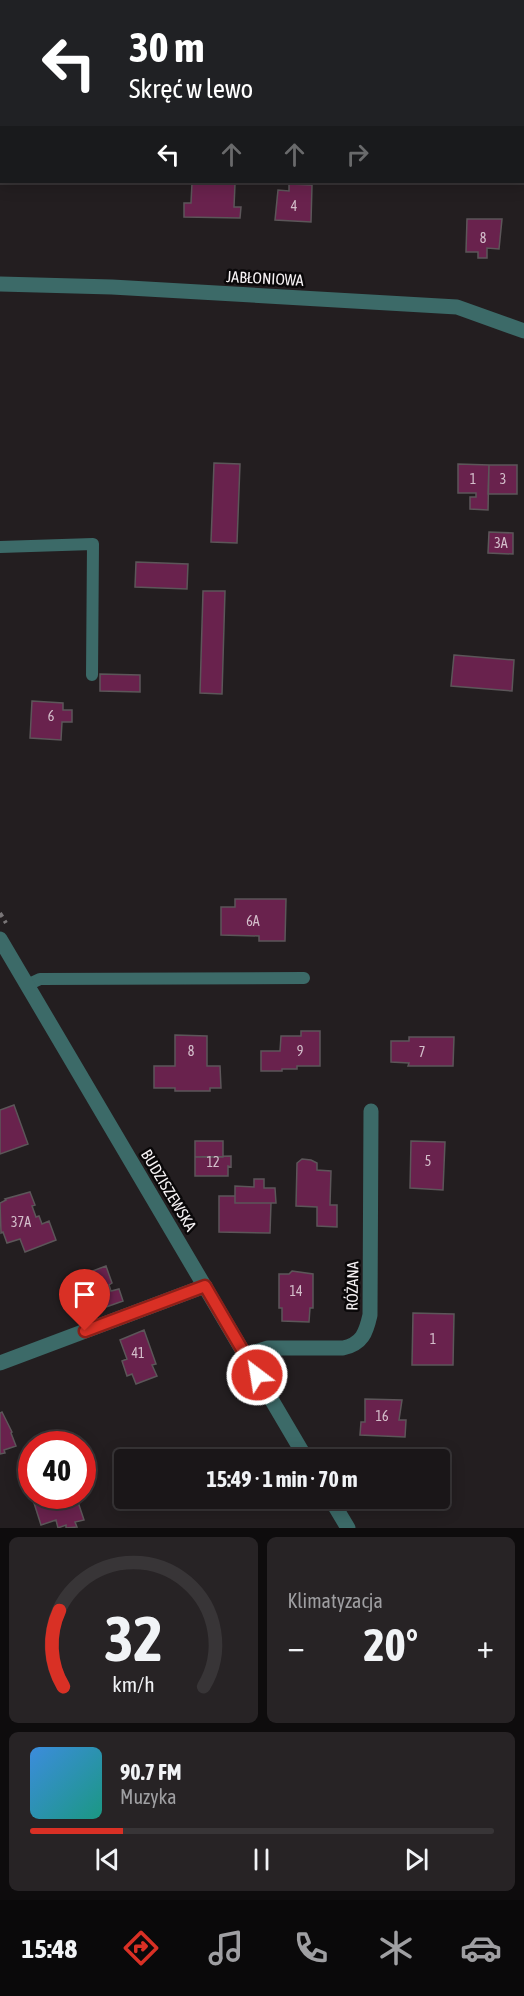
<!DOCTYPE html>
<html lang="pl">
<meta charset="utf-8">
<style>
body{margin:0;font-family:"Asap Condensed",sans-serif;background:#272325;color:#f1f3f6;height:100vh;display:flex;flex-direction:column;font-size:22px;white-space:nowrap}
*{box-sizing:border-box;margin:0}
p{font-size:20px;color:#9f9fa2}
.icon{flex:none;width:33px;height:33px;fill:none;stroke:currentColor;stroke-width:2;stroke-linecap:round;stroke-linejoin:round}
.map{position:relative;height:1528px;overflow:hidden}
.sheet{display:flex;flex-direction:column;gap:9px;padding:9px;background:#0e0c0d;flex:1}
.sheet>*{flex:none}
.hud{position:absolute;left:0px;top:0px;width:525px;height:183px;box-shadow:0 3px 15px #0003,0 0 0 2px #383537;background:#202124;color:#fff;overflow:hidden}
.speed{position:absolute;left:18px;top:1431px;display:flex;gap:12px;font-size:30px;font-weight:700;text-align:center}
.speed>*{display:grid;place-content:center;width:78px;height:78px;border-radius:50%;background:#1a1618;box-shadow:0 3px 15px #0003,0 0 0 2px #383537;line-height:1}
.speed .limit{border:9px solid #d22;background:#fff;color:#111}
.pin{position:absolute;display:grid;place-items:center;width:51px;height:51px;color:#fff;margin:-62px -26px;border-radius:50% 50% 50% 0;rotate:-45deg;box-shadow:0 0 6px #0007}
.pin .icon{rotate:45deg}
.me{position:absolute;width:66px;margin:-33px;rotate:329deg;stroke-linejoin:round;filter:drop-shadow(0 0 4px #0008)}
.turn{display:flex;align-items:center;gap:21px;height:126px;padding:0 30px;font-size:27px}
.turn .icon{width:78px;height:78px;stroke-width:2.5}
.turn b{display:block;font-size:42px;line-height:51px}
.lanes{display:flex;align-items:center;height:57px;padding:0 30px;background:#0003;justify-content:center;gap:30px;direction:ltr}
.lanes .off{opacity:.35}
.big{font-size:45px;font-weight:700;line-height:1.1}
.sheet .tile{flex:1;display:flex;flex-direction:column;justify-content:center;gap:9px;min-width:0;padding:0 21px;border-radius:9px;background:#272325}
.sheet .dial{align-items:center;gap:0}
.dial svg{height:156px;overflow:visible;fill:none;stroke:#383537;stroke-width:7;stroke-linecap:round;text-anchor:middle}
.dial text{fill:#f1f3f6;stroke:none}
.song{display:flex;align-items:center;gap:18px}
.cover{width:72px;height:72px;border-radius:9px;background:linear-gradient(135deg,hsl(210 70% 55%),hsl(170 70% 35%))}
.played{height:6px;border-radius:3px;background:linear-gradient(90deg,#d93025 20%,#383537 20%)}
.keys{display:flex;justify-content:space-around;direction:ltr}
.heat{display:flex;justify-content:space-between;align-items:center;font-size:33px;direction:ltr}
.sheet .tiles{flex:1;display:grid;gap:9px;grid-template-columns:1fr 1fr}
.tile:last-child{grid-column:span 2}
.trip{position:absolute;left:114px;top:1449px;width:336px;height:60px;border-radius:6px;background:#1a1618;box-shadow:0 3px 15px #0003,0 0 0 2px #383537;font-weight:700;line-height:60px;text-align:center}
.dock{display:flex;height:96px;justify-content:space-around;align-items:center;background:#0a090a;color:#9f9fa2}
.dock .icon{width:42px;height:42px}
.dock .active{color:#d93025}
.dock b{font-size:27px;color:#f1f3f6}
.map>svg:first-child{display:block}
.building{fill:#69224d;stroke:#5c5659;stroke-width:1.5}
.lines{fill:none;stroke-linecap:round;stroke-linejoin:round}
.path{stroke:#797577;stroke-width:4;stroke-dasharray:4.5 4.5;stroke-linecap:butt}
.service{stroke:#3c6a68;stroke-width:12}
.minor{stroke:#3c6a68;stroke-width:15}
.tertiary{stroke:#3c6a68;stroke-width:15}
.route-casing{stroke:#8d1f18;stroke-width:15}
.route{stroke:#d93025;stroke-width:10}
.labels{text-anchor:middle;stroke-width:5;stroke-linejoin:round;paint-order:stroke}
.number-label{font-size:14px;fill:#d4bfcb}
.street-label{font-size:16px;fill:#f7f3f5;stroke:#0a0809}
</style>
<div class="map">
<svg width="524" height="1528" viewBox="0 0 524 1528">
<rect width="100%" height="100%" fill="#231e20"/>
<path class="building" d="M192,183L235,184L234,207H241L240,218L184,217V203H191Z
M289,184L312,185L311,222L275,220L278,190L289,191Z
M467,219H502L499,249L487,248V258H478V252H466Z
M214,463L240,464L237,543L211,542Z
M458,464L489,465L488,510L470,509V497H476V493H458Z
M489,465H517V494H488Z
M489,532L513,533V554L488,553Z
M136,562L188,564L187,589L135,587Z
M203,591H225L222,694L200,693Z
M454,655L514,660L512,691L451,686Z
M100,674L140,675V692L100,691Z
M32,701L63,703V710H72V722H62L61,740L30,738Z
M235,899H286L285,941H259V936L221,935V907H235Z
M301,1031H320V1066H297V1069H282V1071H261V1051H280L281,1036H301Z
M175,1035L207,1036V1066H220L221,1088H210V1091H175V1088H154V1066H175Z
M409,1037H454L453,1066H408L409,1063L391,1062V1041H409Z
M14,1105L28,1144L0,1154V1110Z
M195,1141H223V1157H195Z
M411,1141L445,1142L443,1190L410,1188Z
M231,1156V1167L228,1166V1176H195V1157Z
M302,1159L311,1160L317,1163V1170L331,1171L330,1205H337V1227L317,1226V1207L296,1206L297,1163Z
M254,1179H264V1188H275L276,1203H235V1186L254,1187Z
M30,1192L35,1205L32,1206L36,1217L39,1216L42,1224L49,1221L56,1240L25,1252L20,1239L7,1243L3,1232L1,1233L0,1203L6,1200L5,1199Z
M219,1196H235V1203H271L270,1233L219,1232Z
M106,1266L112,1283L109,1285L111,1291L119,1289L123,1301L89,1313L86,1304L81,1305L71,1279Z
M292,1271L313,1274V1308H310L309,1322L282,1321V1308H279V1274H289Z
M413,1313L454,1314L453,1365H412Z
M144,1330L156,1364L152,1365L157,1376L136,1384L132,1374L127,1376L122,1361L127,1359L120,1340Z
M365,1399L402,1400L399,1420H406L405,1437L360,1435L361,1422H365Z
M2,1412L12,1432L11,1433L16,1446L4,1450L5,1453L0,1454V1413Z
M384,1449L406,1450L405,1460H384Z
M57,1496H76L84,1520L75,1522L77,1527L66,1528V1525L58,1528L56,1520L41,1525L34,1503Z"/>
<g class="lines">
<path class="path" d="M0,913L6,923"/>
<path class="service" d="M0,547L93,544L92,675
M27,985L40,979L304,978"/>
<path class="minor" d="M0,284L112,287L457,307L524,331
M245,1355L268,1348H343C362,1344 366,1333 370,1315L371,1111
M0,1363L205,1286"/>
<path class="tertiary" d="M0,939L307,1460
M330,1498L348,1528"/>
</g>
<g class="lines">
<g class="route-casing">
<path id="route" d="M85,1331L205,1286L257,1375"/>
</g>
<use href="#route" class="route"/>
</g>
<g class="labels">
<g class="number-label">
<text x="294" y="211">4</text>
<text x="483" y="243">8</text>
<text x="473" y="484">1</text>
<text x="503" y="484">3</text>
<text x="501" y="548">3A</text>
<text x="51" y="721">6</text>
<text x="253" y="926">6A</text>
<text x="191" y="1056">8</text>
<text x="300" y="1056">9</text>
<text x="422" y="1057">7</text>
<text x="428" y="1166">5</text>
<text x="213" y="1167">12</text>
<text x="21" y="1227">37A</text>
<text x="296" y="1296">14</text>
<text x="433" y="1344">1</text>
<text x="138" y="1358">41</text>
<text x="382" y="1421">16</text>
</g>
<g class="street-label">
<text transform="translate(265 278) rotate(3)" y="6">JABŁONIOWA</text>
<text transform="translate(169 1190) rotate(59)" y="6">BUDZISZEWSKA</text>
<text transform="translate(352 1286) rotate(-89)" y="6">RÓŻANA</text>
</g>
</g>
</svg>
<div class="speed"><div class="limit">40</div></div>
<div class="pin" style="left:85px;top:1331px;background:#d93025"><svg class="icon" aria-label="arrive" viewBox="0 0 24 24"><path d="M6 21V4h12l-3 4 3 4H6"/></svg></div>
<svg class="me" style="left:257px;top:1375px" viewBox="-20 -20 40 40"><circle r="17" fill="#d93025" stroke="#fff" stroke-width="3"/><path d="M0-11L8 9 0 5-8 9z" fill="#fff"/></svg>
<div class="trip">15:49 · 1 min · 70 m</div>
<div class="hud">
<div class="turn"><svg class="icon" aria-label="left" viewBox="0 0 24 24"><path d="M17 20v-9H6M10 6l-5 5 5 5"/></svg><div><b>30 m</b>Skręć w lewo</div></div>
<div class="lanes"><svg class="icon" aria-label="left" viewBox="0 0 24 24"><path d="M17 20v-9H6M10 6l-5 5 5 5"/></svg><svg class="icon off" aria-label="ahead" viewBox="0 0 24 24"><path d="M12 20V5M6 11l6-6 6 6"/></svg><svg class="icon off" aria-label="ahead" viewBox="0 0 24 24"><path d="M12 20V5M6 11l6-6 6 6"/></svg><svg class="icon off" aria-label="right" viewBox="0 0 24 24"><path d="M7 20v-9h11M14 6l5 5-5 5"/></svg></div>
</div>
</div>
<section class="sheet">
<div class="tiles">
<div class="tile dial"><svg viewBox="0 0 100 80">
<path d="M14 69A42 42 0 1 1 86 69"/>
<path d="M14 69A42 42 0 0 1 12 30" stroke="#d93025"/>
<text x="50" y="56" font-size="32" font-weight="700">32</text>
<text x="50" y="72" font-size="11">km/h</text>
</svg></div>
<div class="tile"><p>Klimatyzacja</p>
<div class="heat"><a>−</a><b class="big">20°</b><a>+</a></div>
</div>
<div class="tile">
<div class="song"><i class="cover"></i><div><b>90.7 FM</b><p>Muzyka</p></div></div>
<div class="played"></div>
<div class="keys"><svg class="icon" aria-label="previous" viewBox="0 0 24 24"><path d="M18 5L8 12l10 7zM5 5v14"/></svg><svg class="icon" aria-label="pause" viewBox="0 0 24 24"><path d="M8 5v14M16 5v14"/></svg><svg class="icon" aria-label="next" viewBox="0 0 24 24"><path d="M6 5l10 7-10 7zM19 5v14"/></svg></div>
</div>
</div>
</section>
<nav class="dock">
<b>15:48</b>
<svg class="icon active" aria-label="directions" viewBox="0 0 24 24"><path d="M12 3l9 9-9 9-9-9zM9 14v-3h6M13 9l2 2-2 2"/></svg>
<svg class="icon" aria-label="music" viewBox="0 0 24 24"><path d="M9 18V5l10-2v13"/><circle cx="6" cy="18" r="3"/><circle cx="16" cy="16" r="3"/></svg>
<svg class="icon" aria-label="phone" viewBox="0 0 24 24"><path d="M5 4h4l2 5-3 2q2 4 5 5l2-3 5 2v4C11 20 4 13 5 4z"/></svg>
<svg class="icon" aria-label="climate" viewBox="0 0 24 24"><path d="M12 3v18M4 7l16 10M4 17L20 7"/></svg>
<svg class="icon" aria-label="car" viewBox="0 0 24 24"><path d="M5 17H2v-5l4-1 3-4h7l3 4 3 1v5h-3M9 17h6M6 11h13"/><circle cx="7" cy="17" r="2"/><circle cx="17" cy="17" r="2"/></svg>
</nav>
